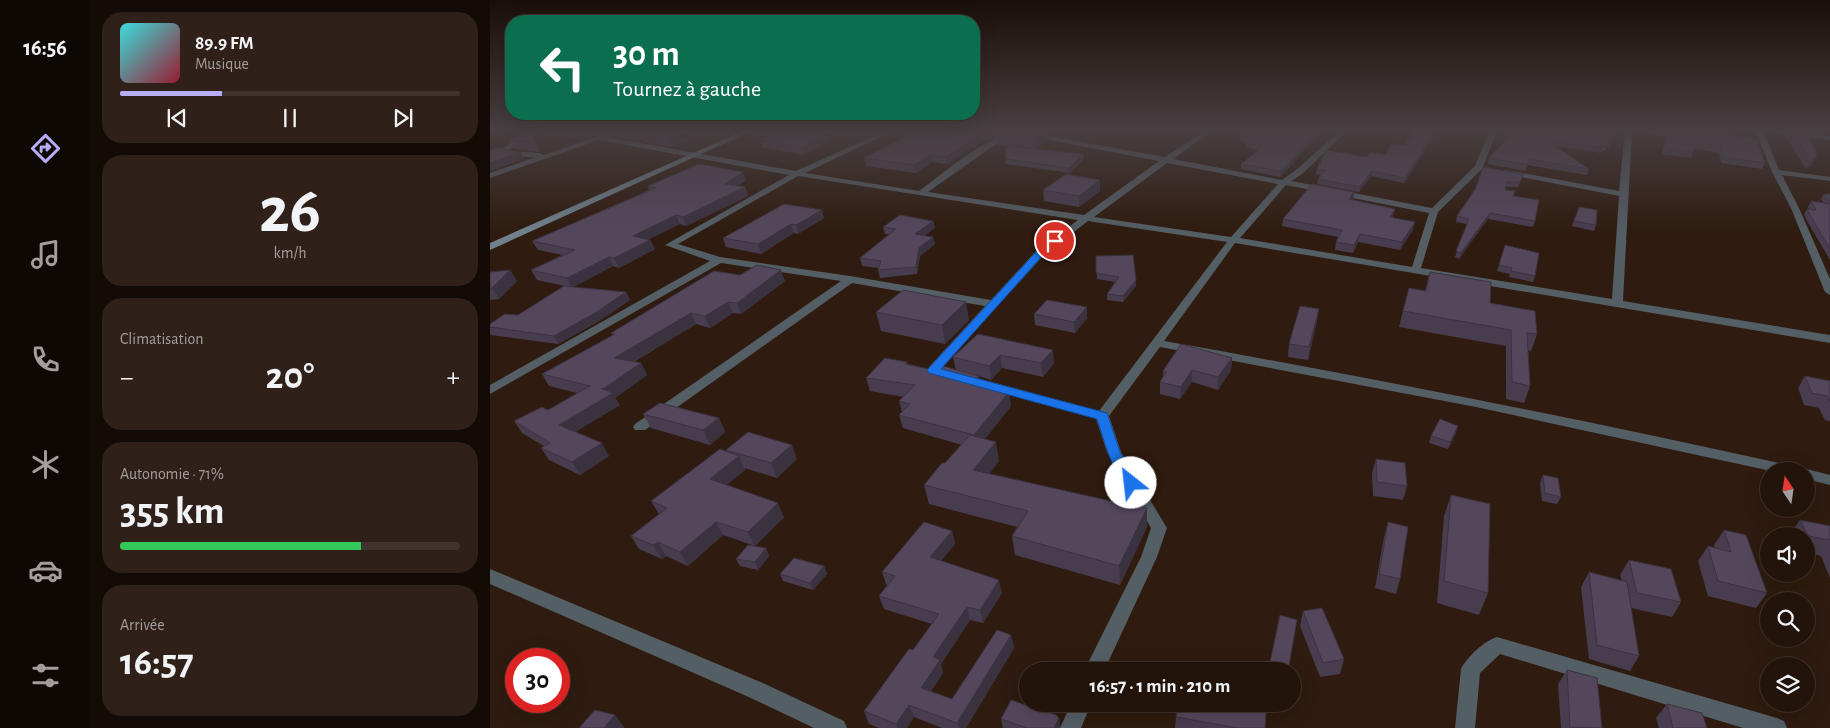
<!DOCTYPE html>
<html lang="fr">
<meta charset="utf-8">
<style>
body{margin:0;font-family:"Alegreya Sans",sans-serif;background:#2f2119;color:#f1f3f6;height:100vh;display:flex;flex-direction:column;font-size:19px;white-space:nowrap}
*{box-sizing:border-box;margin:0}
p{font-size:16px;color:#a39e9d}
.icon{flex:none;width:28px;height:28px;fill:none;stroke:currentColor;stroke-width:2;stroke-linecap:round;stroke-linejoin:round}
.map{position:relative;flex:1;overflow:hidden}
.sheet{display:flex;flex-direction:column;gap:12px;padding:12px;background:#130b06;width:400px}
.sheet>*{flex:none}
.hud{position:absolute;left:15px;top:15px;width:475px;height:105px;border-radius:20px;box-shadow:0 5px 20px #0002,0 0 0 1px #40332c;background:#0b6e4f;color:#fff;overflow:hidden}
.needle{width:32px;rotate:347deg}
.tools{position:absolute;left:1270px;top:462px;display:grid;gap:10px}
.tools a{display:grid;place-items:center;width:55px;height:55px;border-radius:50%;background:#23140b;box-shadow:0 5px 20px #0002,0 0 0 1px #40332c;font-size:25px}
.speed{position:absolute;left:15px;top:648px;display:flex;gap:10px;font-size:25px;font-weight:700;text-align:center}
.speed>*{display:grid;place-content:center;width:65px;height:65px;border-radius:50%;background:#23140b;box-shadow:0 5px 20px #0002,0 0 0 1px #40332c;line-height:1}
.speed .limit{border:8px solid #d22;background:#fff;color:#111}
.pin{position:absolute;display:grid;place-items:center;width:42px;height:42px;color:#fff;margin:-21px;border:2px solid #fff;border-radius:50%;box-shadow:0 1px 5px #0007}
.me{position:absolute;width:55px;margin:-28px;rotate:331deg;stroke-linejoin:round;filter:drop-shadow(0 0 4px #0008)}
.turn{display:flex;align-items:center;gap:18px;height:105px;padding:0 25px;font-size:22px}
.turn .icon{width:65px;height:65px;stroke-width:2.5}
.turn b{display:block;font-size:35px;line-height:42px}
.big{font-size:38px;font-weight:600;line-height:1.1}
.sheet .widget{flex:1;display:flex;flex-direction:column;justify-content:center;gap:8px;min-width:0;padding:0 18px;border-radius:20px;background:#2f2119}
.sheet .dial{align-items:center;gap:0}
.dial b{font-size:65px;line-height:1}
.song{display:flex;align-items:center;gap:15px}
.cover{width:60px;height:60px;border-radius:8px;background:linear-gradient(135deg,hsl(180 70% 55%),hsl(350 70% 35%))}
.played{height:5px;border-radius:2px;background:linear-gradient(90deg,#b6acf8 30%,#40332c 30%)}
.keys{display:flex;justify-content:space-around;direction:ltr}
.heat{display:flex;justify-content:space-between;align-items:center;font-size:28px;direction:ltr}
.charge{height:8px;border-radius:4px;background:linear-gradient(90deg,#34c759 71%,#40332c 0)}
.trip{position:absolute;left:529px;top:662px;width:282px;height:50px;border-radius:25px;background:#23140b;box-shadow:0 5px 20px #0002,0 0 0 1px #40332c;font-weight:600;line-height:50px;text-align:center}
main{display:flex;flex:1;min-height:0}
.tab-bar{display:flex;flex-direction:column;width:90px;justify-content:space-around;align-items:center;background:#0e0804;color:#a39e9d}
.tab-bar .icon{width:35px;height:35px}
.tab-bar .on{color:#b6acf8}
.tab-bar b{font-size:22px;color:#f1f3f6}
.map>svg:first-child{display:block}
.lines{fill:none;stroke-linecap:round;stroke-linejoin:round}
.street{fill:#545e65;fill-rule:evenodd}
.secondary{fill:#70818c;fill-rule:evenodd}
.wall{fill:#483d4f}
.shaded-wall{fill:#3b3240}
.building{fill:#54475c;stroke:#3b3240}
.route{fill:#1a73e8;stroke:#114b97}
</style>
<main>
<nav class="tab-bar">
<b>16:56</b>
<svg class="icon on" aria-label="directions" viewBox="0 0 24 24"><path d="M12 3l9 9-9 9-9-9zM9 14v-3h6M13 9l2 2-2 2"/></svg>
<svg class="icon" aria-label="music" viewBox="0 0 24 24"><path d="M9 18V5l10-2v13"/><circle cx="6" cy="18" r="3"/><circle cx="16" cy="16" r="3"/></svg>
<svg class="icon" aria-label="phone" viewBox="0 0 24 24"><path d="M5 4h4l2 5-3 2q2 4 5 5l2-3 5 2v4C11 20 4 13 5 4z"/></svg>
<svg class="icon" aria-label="climate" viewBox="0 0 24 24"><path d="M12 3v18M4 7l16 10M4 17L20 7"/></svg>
<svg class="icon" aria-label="car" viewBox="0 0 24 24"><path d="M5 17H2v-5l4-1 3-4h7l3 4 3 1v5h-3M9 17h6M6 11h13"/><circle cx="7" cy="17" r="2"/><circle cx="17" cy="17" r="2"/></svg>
<svg class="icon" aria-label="filters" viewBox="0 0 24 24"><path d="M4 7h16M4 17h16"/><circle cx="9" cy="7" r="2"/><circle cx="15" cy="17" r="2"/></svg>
</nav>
<section class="sheet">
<div class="widget">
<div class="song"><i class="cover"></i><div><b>89.9 FM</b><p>Musique</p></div></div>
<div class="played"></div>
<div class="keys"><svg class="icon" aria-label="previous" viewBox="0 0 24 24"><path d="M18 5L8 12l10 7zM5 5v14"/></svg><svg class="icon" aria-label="pause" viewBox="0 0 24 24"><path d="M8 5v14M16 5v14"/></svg><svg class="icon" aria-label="next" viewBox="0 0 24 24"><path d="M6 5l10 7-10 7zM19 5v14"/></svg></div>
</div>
<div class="widget dial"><b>26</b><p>km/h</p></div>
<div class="widget"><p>Climatisation</p>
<div class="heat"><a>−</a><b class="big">20°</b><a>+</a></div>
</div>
<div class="widget"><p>Autonomie · 71%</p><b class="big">355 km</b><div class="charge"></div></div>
<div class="widget"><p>Arrivée</p><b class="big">16:57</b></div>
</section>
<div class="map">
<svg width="1340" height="728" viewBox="0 0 1340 728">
<rect width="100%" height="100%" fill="#2f1b0f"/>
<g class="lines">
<path class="street" d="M44,130H52L19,150C30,154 44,150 54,155L125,130H134L117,137L306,171L397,130H405L315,173L429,191C458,170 502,130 539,130L506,144L438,192L594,215L669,161L544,137H541V133L675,157L716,130H723L683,159L792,180L806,170L851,130H858L812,174L801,181L942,208L985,166L1000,130H1007L992,169L948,212L931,268L1122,299L1129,196L1016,174L1012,172L1016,170L1129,191L1135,130H1142L1133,301L1340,335V343L745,243L674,341C885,378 1094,420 1303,466L1308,467L1310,471L1316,469L1340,475V485L1316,479V471H1281L986,407L670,347L619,416L631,452L677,528L667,557L614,671H594L651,557L661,528L617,452L606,419L439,373L437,370L439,367L495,306L362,283L155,430H145L143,427L145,424L351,281L231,263L0,394V385L220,261L175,245L299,175L109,140L0,178V173L46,157H26L9,150ZM677,163L788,184L741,237L604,217ZM308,176L588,220L546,251L501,300L360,276L230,257L188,244ZM796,185L939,213L922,267L750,238ZM598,221L737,242L609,411L451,368L554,255Z
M1265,130H1290L1340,136V140L1273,130L1289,170L1340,177V181L1292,175L1309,208L1340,279V295L1335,292L1301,208L1282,172Z
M0,569L275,684L354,721L357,728H324L261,698L0,584Z
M1007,637L1287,718L1294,721L1297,728H1253L1010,654L990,673L985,728H965L971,669C977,657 994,641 1007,637Z
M581,704H601L591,728H570Z"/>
<path class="secondary" d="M255,130H264L0,250V243Z"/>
</g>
<path class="wall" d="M0,130H38V131L0,132Z
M52,130H121L92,140L60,135L58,131L53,132Z
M121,130H224L181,147L124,136Z
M293,130H361L314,155L272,147L270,140Z
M406,130H580L572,134L559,133L560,140L545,148L508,145L506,137L488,144L457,164L442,162L426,173L376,166L374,158L422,133L406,131Z
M831,130L830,134L790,177L751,169V164L769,150L755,147L756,142L750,141V136Z
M1017,130L1121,142L1119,147H1117L1115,151H1112L1111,153L1065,146L1099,169L1097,175L1038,165L1035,171L998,164L999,158L1020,137L1015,136Z
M1154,130H1232V134L1275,163L1272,169L1231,163L1229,153L1203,149V152L1201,158L1172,154L1176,136L1154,133Z
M1297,130H1317L1322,165L1316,168L1294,135Z
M41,131L50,152L24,149L19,140Z
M944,134L943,139L914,183L881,176L869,192L827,184L828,179L831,175L826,174L827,169L896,155L915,145Z
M593,154L594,159L580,173L515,164V159Z
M1033,174L1028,187H1016L1015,190L1024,196L1045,221L1043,227L998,219L969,259L965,257L977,224L966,222L967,216L986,188Z
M256,180L248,186L255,187L258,196L196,226L190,224L159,239L160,240L165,249L129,268L123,266L83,287L136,292L140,300L109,321L68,344L1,335L0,334V324L28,315L75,286L47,280L41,270L72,255L48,250L42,241L159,190L158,186Z
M553,190L610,191L589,207L554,201Z
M864,192L863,200L903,216L902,218L923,230L910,250L868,242L863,253L845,250L846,242L848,237L792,226L793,219Z
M1334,194H1340V260L1317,221L1314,214L1317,209H1319L1318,207L1321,201L1334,203L1331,199Z
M1089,207L1106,225L1104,231L1082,226Z
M334,218L308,234L304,233L271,254L236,247L233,238Z
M443,221L445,228L434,236L443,237L445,244L430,256L427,274L390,278L388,270L389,268L372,266L370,258L399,234H395L393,227Z
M1015,245L1045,276L1043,282L1019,277L1020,274L1007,271Z
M606,256L646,286L633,302L617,300V294L625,282L607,279Z
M20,270L27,281L9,299L0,300V272Z
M940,272L1000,303L1047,334L1041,351L1038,350L1040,386L1034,403L1016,399V346L909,327L913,311L935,291Z
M295,281L251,314L243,313L220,328L206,324L144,362L151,363L157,375L125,398L130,405L85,432L119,456L90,475L59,460L51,448L54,446L32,433L24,421L58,410L87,393L59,386L52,374L123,335L121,333Z
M597,307V318L585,333L545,325L544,314Z
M386,312L479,320L455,344L391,331Z
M827,321L818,360L798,357L799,344Z
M488,334L564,363L553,377L512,368L501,380L489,376L491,386L521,406L495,439L509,461L499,474L657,527L630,585L525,555L522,536L527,527L439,504L434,485L455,463L472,445L413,428L409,415L412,412L409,401L414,397L380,391L376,378L417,362L418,364L448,371L466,370L463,357Z
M742,358L741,370L728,390L702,382L690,399L670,394V382L673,378V371Z
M1315,376L1340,381V421L1335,420L1329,408L1314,405L1308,388Z
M153,414L229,418L235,432L220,445L161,428Z
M966,433L958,449L939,443L941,436Z
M236,450L307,459L287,478L254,468L255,470L236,485L294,517L265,546L233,535L198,566L176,556L172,559L149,549L141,536L169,514L161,501L237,452Z
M886,459L917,486L913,500L883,496L882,473Z
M1053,475L1071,497L1067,504L1052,501L1050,483Z
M961,495L998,593L989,615L947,603L954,516Z
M1310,520L1340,526V578L1331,556L1316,552V536H1301L1300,534Z
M898,522L910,579L906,594L885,588L894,537Z
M1234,530L1277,593L1266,608L1218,596L1208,561L1218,546L1225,548L1224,545Z
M462,531L465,544L451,561L512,593L493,623L480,620L451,664L453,673L441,691L462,699L521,635L524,648L476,728H452L424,717L417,728H389L379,724L374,711L423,650L442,624L394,609L389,596L397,585L396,584L392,572Z
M276,548L279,556L268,570L250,566L246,559Z
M1139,560L1191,602L1182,617L1141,608L1149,656L1140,671L1099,659L1091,587L1099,572L1132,581L1130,575Z
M334,566L337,574L323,590L293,581L290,574Z
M813,611L854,659L850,674L830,677L810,626Z
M790,615L798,671H779Z
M1077,670L1112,728H1071L1068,684Z
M1177,704L1217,728H1169L1166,718Z
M686,717L775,728H685Z
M569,718L570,728H513L511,719Z"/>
<path class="shaded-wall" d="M96,130H121L92,140L88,132Z
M203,130H224L181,147L178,139Z
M346,130H361L314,155L312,147Z
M506,130H527L506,136V137L488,144L457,164L456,157L487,137Z
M572,130H580L572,134Z
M831,130L830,134L790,177L791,171Z
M559,131L560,140L545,148V138Z
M944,134L943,139L914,183L915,178Z
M31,152L34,159L0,171V163Z
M593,154L594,159L580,173L579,168Z
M441,155L442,162L426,173L424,165Z
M1327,156L1322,165L1316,168L1321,159Z
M882,171L881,176L869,192L870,187Z
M253,172L256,180L239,192L235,184Z
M610,180V191L589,207V196Z
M255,187L258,196L196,226L193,217Z
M864,192L863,200L858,207L859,199Z
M905,209L903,216L898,225L900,217Z
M332,210L334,218L308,234L306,225Z
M1000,213L998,219L969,259L971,253Z
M186,215L190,224L147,245L143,236Z
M443,221L445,228L426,241L425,234Z
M925,222L923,230L910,250L912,242Z
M301,224L304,233L271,254L268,244Z
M870,234L868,242L863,253L864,245Z
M443,237L445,244L430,256L427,274L426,267L429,248Z
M160,240L165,249L129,268L124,258Z
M119,257L123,266L82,288L77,278Z
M20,270L27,281L9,299L2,288Z
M291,270L295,281L251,314L247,303Z
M646,280V286L633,302V296Z
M136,292L140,300L109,321L68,344L64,336Z
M238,302L243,313L220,328L215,316Z
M476,302L479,320L455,344L452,325Z
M597,307V318L585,333L584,322Z
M829,309L827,321L818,360L819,347Z
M201,313L206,324L131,369L124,358Z
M563,350L564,363L553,377L551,363Z
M510,355L512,368L501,380L499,366Z
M742,358L741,370L728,390V377Z
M151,363L157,375L125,398L130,405L77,437L69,425L113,389Z
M702,370V382L690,399L691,387Z
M489,376L492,389L481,384Z
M519,392L521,406L487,449L484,435Z
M229,418L235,432L220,445L213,430Z
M968,426L966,433L958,449L960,442Z
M506,442L509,461L487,489L483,470Z
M112,443L119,456L90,475L82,462Z
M302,445L307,459L287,478L281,463Z
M249,456L255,470L226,493L220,479Z
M288,503L294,517L265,546L258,532Z
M657,508V527L630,585L629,566Z
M226,522L233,535L198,566L190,552Z
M462,531L465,544L443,570L440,557Z
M168,542L176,556L172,559L163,545Z
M276,548L279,556L268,570L265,562Z
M334,566L337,574L323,590L320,583Z
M509,580L512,593L493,623L490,610Z
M477,607L480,620L451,664L453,673L435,700L431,688L443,657Z
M521,635L524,648L476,728H469L467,723Z
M419,705L424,717L417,728H408L406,724Z
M125,715L135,728H114Z
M569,718L570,728H564Z"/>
<path class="building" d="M68,130H96L88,132Z
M124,130H203L178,139Z
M293,130H346L312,147L270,140Z
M428,130H506L487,137L456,157L441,155L424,165L374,158Z
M524,130H547L559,131L545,138L506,136Z
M762,130H830L791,171L751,164L774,146L755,142L760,138L750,136Z
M1017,130H1124L1121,142L1118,141L1117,146L1114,145L1113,148L1054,139L1099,169L1039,159L1037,165L999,158L1024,132L1016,131Z
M1172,130H1232V134L1267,139L1275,163L1234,157L1231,146L1204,143L1203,152L1175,148L1178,130Z
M1301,130H1317L1327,156L1321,159Z
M41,131L45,142L19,140Z
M924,131L944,134L915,178L882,171L870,187L828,179L835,170L827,169L836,150L877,157L880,152L896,155L901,144L915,145Z
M516,146L593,154L579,168L515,159Z
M9,147L22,152H31L0,163V150Z
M209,164L253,172L235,184L255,187L193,217L186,215L143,236L160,240L124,258L119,257L77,278L41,270L85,250L42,241L166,188L158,186Z
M993,167L1033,174L1030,182H1016L1015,190L1025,191L1023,196L1049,200L1045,221L1000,213L971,253L966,251L979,219L967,216L986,188Z
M576,174L610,180L589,196L553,190Z
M822,184L864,192L859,199L905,209L900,217L925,222L912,242L870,234L864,245L846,242L852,230L793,219Z
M1334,194H1340V202Z
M1321,201L1340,204V249L1320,215L1317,209L1326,210Z
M294,204L332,210L306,225L301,224L268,244L233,238Z
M1089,207L1107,210L1106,225L1084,221Z
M410,215L443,221L425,234L443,237L429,248L426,267L388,270L391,261L370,258L406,229L393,227Z
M1015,245L1049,253L1045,276L1021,271L1022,268L1009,265Z
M643,255L646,280L633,296L617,294L629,277L606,273V256Z
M267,265L291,270L247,303L238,302L215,316L201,313L124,358L151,363L113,389L111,388L123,393L69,425L112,443L82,462L51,448L60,443L24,421L52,407L58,410L100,386L52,374L125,334L121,333L224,271L250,275Z
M20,270L2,288H0V272Z
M940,272L1001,282L1000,303L1045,311L1047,334L1037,333L1040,386L1022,382L1021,330L913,311L919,288L936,291Z
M74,286L136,292L105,313L64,336L0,327V324L15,314L28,315Z
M413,290L476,302L452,325L386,312Z
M557,300L597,307L584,322L544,314Z
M810,306L829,309L819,347L799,344Z
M488,334L563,350L551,363L510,355L499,366L463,357Z
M691,344L742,358L728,377L702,370L691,387L670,382L676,372L673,371Z
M395,358L417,362L415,364L448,371L453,366L489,376L481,384L519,392L484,435L409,415L420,404L409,401L425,385L376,378Z
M1315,376L1340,381V401L1337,396L1322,393Z
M170,403L229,418L213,430L153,414Z
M950,419L968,426L960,442L941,436Z
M258,432L302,445L281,463L236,450Z
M480,435L506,442L483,470L634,504L635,502L657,508L629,566L522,536L538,511L434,485L452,463H455Z
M230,449L249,456L220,479L288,503L258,532L226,522L190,552L168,542L163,545L141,536L177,508L161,501Z
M886,459L915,463L917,486L887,482Z
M1053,475L1068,478L1071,497L1055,493Z
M961,495L1000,504L998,593L954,581Z
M1310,520L1340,526V540L1318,536Z
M434,522L462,531L440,557L509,580L490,610L477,607L443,657L450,660L431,688L462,699L507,630L521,635L467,723L419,705L406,724L374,711L419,649L423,650L449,614L389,596L405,576L392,572Z
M898,522L918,527L910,579L889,574Z
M1234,530L1256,535L1277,593L1228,581L1218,546L1241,552Z
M258,545L276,548L265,562L246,559Z
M304,558L334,566L320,583L290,574Z
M1139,560L1181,569L1191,602L1147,593Z
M1099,572L1137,582L1149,656L1107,645Z
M832,608L854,659L833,663L813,611Z
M790,615L807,620L798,671L779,667Z
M1077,670L1107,678L1112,728L1080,727Z
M521,700L566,715L569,718L564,728H537L511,719Z
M688,704H737L776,711L775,728H747L686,717Z
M1177,704L1212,713L1217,728H1183Z
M105,710L125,715L114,728H89Z"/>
<linearGradient id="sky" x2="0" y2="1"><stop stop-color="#1a0f08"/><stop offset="0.56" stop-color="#473f42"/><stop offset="1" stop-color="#473f42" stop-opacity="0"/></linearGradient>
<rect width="1340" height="232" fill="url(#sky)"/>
<path class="route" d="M562,239L570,241L553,255L451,369L617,413L630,452L648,483L646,487L641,488C625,483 612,434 607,419L439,373L437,370L547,251Z"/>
</svg>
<div class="tools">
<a><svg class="needle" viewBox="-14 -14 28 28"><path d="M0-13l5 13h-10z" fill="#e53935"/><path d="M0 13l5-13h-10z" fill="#a39e9d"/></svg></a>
<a><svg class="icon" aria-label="sound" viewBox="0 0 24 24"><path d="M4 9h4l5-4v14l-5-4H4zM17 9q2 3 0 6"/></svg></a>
<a><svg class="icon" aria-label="search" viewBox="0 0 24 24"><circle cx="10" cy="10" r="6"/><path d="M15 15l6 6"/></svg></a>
<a><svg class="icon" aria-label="layers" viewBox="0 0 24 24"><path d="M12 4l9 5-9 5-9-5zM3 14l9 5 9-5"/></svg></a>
</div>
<div class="speed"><div class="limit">30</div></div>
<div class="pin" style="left:565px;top:241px;background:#d93025"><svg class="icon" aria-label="arrive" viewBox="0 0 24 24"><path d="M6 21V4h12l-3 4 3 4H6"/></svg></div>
<svg class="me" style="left:641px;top:483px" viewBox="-20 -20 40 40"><circle r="19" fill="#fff"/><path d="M0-13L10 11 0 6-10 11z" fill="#1a73e8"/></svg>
<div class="trip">16:57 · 1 min · 210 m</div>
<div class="hud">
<div class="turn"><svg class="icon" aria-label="left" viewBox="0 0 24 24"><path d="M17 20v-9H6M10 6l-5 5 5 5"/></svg><div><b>30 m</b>Tournez à gauche</div></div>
</div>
</div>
</main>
